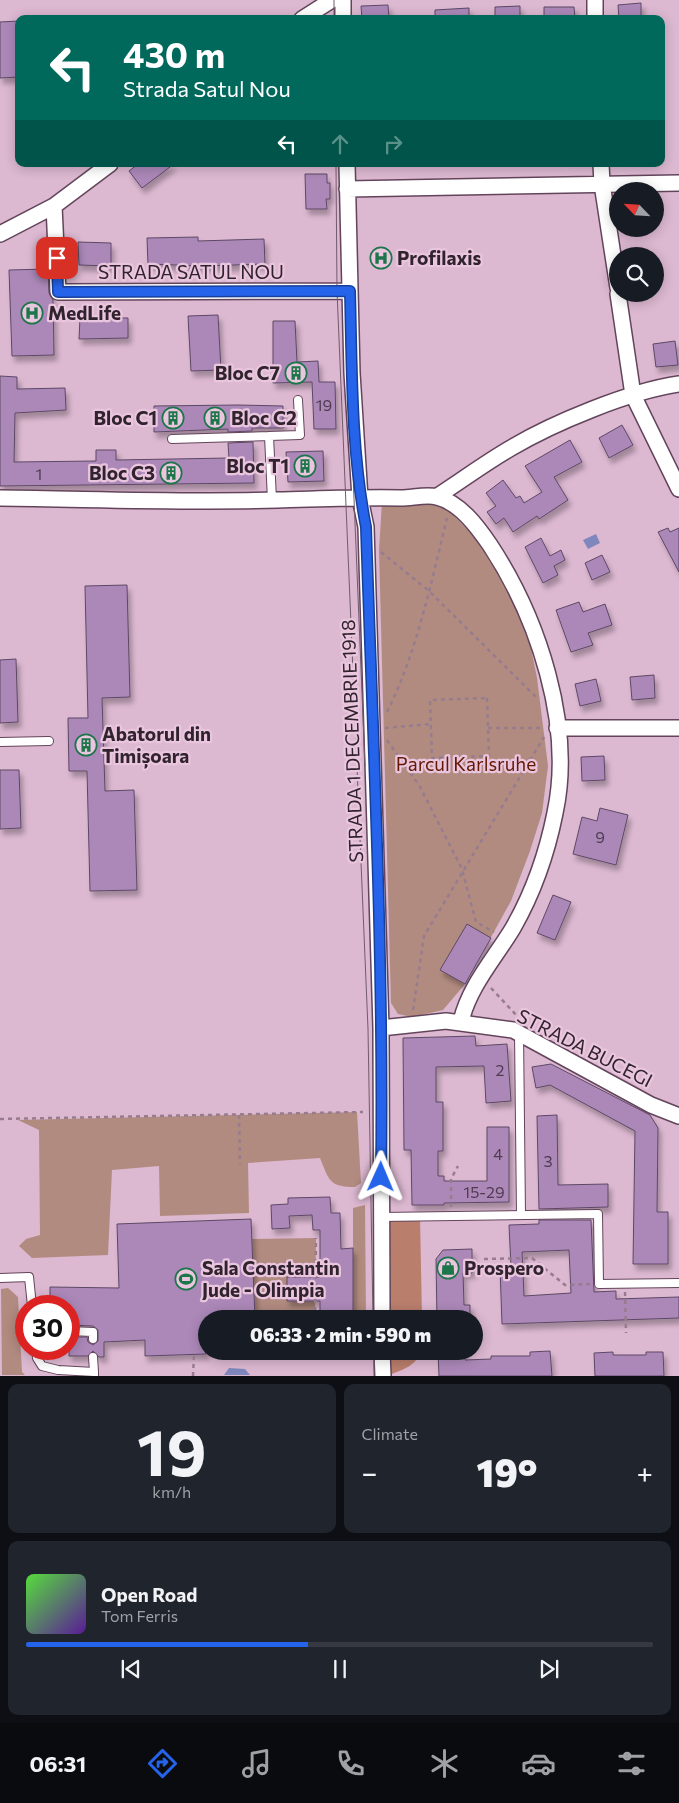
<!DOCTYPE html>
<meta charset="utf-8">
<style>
body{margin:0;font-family:Commissioner,sans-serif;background:#20242c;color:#f1f3f6;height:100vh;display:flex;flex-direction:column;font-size:19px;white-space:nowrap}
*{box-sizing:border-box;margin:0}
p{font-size:16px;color:#9ea1a6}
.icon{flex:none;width:28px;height:28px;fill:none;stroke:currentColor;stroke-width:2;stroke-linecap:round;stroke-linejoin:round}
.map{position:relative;height:1376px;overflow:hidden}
.side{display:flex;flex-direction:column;gap:8px;padding:8px;background:#0d0f14;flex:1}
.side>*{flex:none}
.guide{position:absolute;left:15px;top:15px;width:650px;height:152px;border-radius:10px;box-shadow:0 2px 12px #0003;background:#00695c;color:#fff;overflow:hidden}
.needle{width:32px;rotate:295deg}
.tools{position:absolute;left:609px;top:182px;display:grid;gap:10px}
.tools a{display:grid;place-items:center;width:55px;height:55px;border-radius:50%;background:#171b24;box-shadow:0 2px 12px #0003;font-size:25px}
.speed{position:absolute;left:15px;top:1295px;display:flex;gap:10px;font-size:25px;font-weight:700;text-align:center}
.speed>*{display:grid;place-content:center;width:65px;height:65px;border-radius:50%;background:#171b24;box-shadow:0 2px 12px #0003;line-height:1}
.speed .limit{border:8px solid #d22;background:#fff;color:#111}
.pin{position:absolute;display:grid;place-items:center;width:42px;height:42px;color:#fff;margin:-21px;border-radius:10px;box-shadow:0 2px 8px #0006}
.me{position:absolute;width:55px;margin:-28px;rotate:1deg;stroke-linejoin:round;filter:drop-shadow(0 0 4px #0008)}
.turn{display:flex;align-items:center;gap:18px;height:105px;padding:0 25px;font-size:22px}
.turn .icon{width:65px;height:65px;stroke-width:2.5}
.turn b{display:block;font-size:35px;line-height:42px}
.lanes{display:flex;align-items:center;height:48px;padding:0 25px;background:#0003;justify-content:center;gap:25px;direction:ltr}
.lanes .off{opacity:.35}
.big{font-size:38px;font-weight:800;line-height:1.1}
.side .tile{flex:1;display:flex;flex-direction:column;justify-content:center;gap:8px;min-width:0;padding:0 18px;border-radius:10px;background:#20242c}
.side .dial{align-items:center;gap:0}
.dial b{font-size:65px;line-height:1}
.song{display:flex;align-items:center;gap:15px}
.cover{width:60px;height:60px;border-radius:8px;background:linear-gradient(135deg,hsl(110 70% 55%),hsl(270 70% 35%))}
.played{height:5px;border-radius:2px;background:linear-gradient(90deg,#2563eb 45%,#363941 45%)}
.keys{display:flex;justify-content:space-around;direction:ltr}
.heat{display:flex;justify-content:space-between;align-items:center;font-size:28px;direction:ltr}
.side .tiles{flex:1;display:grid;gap:8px;grid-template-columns:1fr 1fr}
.tile:last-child{grid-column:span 2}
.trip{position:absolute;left:198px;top:1310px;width:285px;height:50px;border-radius:25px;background:#171b24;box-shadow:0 2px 12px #0003;font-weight:800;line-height:50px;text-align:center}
.menu{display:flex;height:80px;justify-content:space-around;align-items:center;background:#090b0e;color:#9ea1a6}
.menu .icon{width:35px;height:35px}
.menu .current{color:#2563eb}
.menu b{font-size:22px;color:#f1f3f6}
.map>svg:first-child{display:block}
.green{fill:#b28b80}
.forest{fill:#ba7e6d}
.water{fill:#7f87bc}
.building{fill:#ac88b9;stroke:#5d4865;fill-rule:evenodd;filter:url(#shadow)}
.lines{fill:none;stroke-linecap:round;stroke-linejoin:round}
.lane-casing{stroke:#63455b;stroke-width:10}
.street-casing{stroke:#63455b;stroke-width:18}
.path{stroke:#977c8e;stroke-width:2.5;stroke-dasharray:4 4;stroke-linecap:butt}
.lane{stroke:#fff;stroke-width:8}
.street{stroke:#fff;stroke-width:15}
.tram{stroke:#725b6b;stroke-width:1}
.route-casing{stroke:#184099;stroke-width:12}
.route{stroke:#2563eb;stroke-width:9}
.labels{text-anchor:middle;stroke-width:4.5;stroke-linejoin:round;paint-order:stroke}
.number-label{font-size:16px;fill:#503c50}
.poi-label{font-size:19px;font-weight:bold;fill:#31232d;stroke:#e9c5de;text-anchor:start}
.street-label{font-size:19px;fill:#31232d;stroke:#e9c5de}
.park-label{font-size:19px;fill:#631902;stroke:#e9c5de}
</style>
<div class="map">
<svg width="679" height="1376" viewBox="0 0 679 1376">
<defs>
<filter id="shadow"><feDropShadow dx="3" dy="5.5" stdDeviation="2.5" flood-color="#0004"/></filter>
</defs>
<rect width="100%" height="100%" fill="#dcb8d1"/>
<path class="green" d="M423,501L449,511L469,531L491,559L513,601L531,648L537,678L548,766L542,813L530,851L511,901L465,984L443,1010L412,1017L398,1014L391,1003L379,550L382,502Z
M357,1112L361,1183L355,1187C329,1187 329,1180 320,1158L248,1163L249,1213L160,1216L159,1166L112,1170L108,1255L32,1258L19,1246L26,1239L40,1235L39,1130L18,1120Z
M365,1205L366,1319H353V1208Z
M316,1238L315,1319H255L252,1239Z
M8,1288L18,1297L22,1372L25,1375H2L1,1289Z"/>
<path class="forest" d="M381,1217H420L422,1319H382Z
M382,1351H421C416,1367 401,1370 387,1376Z"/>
<path class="water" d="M596,534L600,543L588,549L583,540Z
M229,1368L245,1369L250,1375H224Z"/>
<path class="building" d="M641,3V19H619L618,5Z
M388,5L389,19H362L361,6Z
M520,6V19H495V7Z
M544,7H574L575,19H544Z
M469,8V19H435V10Z
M19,21V77L0,78V22Z
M138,164H174L142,188L129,171Z
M305,174H327V183H330V199H326L327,209H306Z
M198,237V241L264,239L265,264L203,266L148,264L147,238Z
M78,242L111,243V266L79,265Z
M48,269L49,293L53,300L54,355L12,356L9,270Z
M218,315L221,370L191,371L188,316Z
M80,318H128V338L79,339Z
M273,321H295L297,362L318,361L319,382H335L336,429H314L312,382L273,383Z
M675,341L678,365L656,367L653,344Z
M0,376L17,377V389L65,388L66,410L15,413L14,462L96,461V450H116V460L229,458L228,443L253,442L254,483L0,486Z
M238,405L283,406V428H252V431L228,432V429L154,432V406Z
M622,425L633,445L609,458L599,438Z
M570,440L582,462L554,477L568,500L539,519L537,516L513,532L504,518L496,524L487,512L496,506L486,493L503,480L516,498L520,496L524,503L542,492L525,466Z
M323,451L324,481L288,482L286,452Z
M668,528L670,532L679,528V572L658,532Z
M541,538L550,556L561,550L565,560L554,566L558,575L543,583L525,547Z
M602,555L610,572L592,580L585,563Z
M127,585L130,697L102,698L105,791L134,790L137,890L90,891L87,771H69L68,718H88L85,586Z
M579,602L583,612L605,604L612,625L588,633L593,645L571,652L556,610Z
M16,659L18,722L0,723V660Z
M654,675L655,698L632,700L630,677Z
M596,679L601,701L580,706L575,684Z
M604,756L605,780L582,781L581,757Z
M0,770H19L21,828L0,829Z
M600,808L628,815L616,865L573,854L582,817L597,821Z
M553,895L571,902L555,940L537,933Z
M467,924L491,938L465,984L440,970Z
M475,1036L476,1046L507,1044L511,1101L486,1103L484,1066L436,1067V1102H443V1151H438V1176H444V1181H487V1127H509V1202L444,1203V1205H412L411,1150H404L403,1038Z
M551,1064L650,1115L658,1128L657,1212H668V1264H633L635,1131L550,1085L536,1088L532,1067Z
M557,1115L558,1185L608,1184V1207L539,1209L537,1116Z
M330,1197L331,1213H340L341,1249L353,1248V1319H320V1301H287V1277H320V1230H313L312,1215L289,1216L290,1228L272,1229L271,1205L288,1204V1198Z
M251,1219L255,1319H206V1354L145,1356V1340L104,1342V1357H99L93,1351L88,1356H69V1337H87L88,1342L93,1345L98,1341V1330L93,1326L69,1325V1306H50V1287L119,1288L117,1224Z
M539,1220H591L594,1292L616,1291V1299L679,1297V1318L502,1324L500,1268L511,1267L509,1225L539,1224ZM569,1250L571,1293L524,1296L522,1252Z
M472,1249V1273H463L464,1305H470V1319H437L436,1259L443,1250Z
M438,1351H464L465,1360L491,1359V1356H530V1352L550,1351L552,1376H439Z
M613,1352V1355H646V1352H663L664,1376H595L594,1353Z"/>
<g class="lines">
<g class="lane-casing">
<path id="lane" d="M269,436L300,435L298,400
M172,439L269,436L272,500
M0,742L49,741
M519,1033L521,1215
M381,1217L598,1214L599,1284L679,1283
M0,1278L29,1277L32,1306
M69,1331L93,1332V1339
M36,1349L37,1358L42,1366L58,1370L94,1372V1376
M93,1357L94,1372"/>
</g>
<g class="street-casing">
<path id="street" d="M343,0V19
M595,0V19
M302,19L332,0
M347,164L352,373L360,498L366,527L381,1028L382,1319
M601,164L602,184L618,288
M347,189L679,183
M54,206L58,292L350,291
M0,234L54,206L110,164
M618,294L633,395L679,489
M436,497C461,481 485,463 511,448C553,423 630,391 679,384
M0,498C92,499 185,503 278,500C319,499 360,497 401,498C412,498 427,494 437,497C460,503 477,526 490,545C538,618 574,725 555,813C547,853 533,893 513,928C495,958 468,988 461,1022
M557,728H679
M381,1028L446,1021L513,1030L651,1105L679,1116
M382,1351L383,1376"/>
</g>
<path class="path" d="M381,552L429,591L538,699
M487,698L489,756L432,758L430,700Z
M387,712C417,652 431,583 447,518
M385,728L431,724
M488,728H544
M387,740L419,785L462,869L476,922L494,932
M491,988L518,1017
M413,1010L424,936L544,737
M239,1115L240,1164
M0,1119L363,1112
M451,1207V1179L458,1166
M484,1259L532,1258L565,1285L590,1284
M625,1292L626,1333
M315,1319L316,1238
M315,1351V1353
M193,1376L194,1354"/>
<use href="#lane" class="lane"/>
<use href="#street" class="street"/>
<path class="tram" d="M334,0V19
M336,164L337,291L368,1029L373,1319
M353,474L365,766
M374,1351V1376"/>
</g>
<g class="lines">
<g class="route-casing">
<path id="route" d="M57,258L58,292L350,291C352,369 351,450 366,527C373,743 384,960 381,1177"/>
</g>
<use href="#route" class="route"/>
</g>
<defs>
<g id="hospital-ring" transform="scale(1.125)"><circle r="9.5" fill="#e9c5de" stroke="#1d764a" stroke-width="1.5"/><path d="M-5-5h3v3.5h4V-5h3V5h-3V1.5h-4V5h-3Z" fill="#1d764a"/></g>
<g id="building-ring" transform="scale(1.125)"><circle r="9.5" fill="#e9c5de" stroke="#1d764a" stroke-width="1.5"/><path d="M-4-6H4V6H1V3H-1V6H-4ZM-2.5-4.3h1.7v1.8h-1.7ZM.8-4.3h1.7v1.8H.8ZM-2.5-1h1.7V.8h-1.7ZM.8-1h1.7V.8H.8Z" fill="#1d764a"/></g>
<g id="shop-ring" transform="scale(1.125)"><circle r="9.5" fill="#e9c5de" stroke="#1d764a" stroke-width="1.5"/><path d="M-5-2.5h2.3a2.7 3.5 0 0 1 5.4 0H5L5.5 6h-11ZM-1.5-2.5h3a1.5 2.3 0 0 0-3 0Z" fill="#1d764a"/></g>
<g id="stadium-ring" transform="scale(1.125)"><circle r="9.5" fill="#e9c5de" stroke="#1d764a" stroke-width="1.5"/><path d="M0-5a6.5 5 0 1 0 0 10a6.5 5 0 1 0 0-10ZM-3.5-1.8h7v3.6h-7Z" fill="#1d764a"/></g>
</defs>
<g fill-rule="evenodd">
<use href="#hospital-ring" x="381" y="258"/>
<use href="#hospital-ring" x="32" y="313"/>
<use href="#building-ring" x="296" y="373"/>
<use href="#building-ring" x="173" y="418"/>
<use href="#building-ring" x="215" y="418"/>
<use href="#building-ring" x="305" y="466"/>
<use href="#building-ring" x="171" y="473"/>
<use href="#building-ring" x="86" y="745"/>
<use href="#shop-ring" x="448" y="1268"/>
<use href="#stadium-ring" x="186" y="1279"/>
</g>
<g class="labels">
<g class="number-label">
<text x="324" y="411">19</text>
<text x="39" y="480">1</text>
<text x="600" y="843">9</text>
<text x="500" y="1076">2</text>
<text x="498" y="1160">4</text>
<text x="548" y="1167">3</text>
<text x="484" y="1198">15-29</text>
</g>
<g class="poi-label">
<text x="397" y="265">Profilaxis</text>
<text x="48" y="320">MedLife</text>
<text x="280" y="380" text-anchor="end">Bloc C7</text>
<text x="157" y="425" text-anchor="end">Bloc C1</text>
<text x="231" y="425">Bloc C2</text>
<text x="289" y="473" text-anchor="end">Bloc T1</text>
<text x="155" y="480" text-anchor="end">Bloc C3</text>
<text x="102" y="741">Abatorul din<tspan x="102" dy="22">Timișoara</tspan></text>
<text x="202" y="1275">Sala Constantin<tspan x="202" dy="22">Jude - Olimpia</tspan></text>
<text x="464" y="1275">Prospero</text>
</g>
<g class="street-label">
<text x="191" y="279">STRADA SATUL NOU</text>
<text transform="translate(352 741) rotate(-92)" y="7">STRADA 1 DECEMBRIE 1918</text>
<text transform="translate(585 1048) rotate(27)" y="7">STRADA BUCEGI</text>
</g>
<g class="park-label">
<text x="466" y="771">Parcul Karlsruhe</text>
</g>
</g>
</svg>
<div class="tools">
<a><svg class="needle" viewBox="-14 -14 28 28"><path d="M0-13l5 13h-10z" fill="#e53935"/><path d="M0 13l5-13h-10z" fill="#9ea1a6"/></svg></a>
<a><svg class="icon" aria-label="search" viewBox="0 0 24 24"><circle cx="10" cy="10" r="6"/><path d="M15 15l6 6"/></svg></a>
</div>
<div class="speed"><div class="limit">30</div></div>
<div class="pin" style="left:57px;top:258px;background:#d93025"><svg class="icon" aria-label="arrive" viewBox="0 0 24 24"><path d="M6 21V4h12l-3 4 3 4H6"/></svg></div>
<svg class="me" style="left:381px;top:1177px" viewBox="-20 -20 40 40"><path d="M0-17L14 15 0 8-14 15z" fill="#2563eb" stroke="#fff" stroke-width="4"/></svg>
<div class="trip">06:33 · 2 min · 590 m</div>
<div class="guide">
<div class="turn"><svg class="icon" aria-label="left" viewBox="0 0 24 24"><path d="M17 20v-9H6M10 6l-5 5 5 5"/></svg><div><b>430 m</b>Strada Satul Nou</div></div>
<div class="lanes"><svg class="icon" aria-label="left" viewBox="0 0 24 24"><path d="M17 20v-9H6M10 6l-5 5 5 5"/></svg><svg class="icon off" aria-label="ahead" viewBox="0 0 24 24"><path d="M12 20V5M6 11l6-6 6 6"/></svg><svg class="icon off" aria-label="right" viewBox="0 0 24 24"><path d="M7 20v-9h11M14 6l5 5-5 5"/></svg></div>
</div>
</div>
<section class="side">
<div class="tiles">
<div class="tile dial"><b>19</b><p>km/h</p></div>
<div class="tile"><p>Climate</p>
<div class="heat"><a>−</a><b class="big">19°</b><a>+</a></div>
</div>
<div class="tile">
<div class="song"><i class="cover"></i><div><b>Open Road</b><p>Tom Ferris</p></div></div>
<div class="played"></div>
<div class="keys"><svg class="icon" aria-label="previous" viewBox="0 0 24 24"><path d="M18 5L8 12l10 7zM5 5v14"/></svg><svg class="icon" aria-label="pause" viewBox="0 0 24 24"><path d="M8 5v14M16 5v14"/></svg><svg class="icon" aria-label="next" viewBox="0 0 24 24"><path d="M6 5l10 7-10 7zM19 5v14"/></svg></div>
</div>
</div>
</section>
<nav class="menu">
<b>06:31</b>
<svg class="icon current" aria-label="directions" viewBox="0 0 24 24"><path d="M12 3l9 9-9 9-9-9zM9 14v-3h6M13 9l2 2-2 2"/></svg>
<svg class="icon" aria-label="music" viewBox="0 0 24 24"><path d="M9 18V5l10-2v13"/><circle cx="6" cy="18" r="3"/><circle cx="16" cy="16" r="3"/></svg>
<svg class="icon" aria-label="phone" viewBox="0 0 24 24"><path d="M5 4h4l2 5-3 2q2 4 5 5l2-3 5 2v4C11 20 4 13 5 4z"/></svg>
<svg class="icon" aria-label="climate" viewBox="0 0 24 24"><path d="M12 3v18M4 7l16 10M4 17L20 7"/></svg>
<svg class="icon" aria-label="car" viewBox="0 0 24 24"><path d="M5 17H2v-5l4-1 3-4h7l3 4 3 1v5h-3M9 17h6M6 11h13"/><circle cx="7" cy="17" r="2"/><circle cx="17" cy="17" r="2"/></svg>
<svg class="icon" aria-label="filters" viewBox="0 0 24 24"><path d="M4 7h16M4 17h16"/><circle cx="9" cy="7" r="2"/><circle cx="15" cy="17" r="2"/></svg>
</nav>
